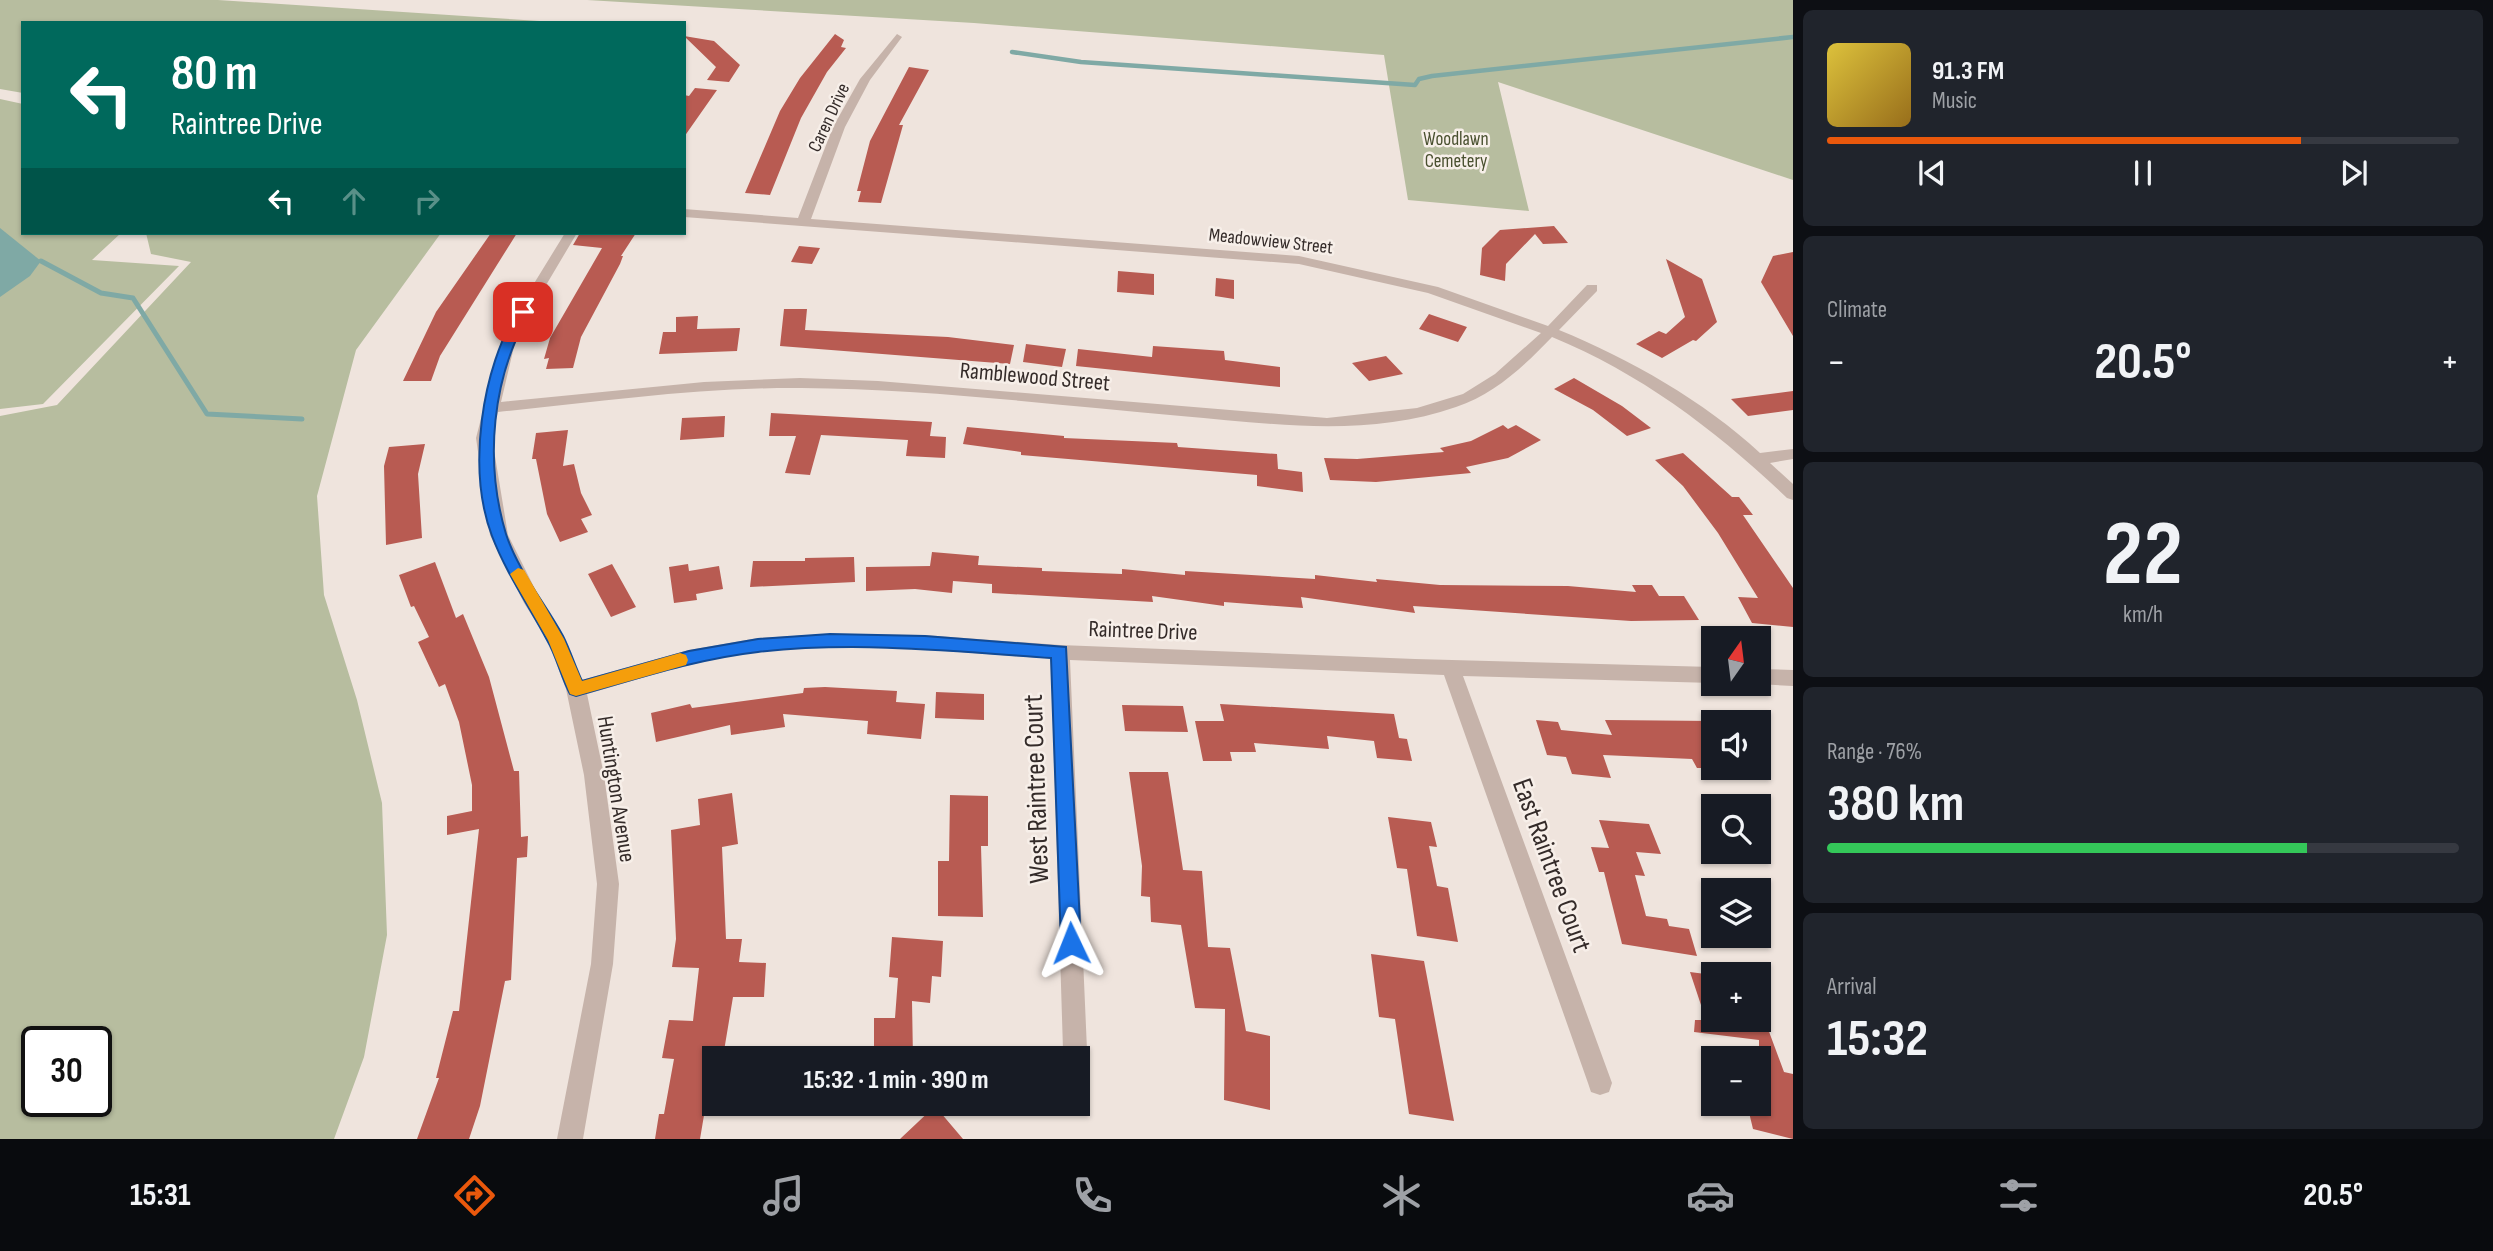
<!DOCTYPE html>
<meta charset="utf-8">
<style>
body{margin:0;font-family:"Sofia Sans Condensed",sans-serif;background:#20242c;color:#f1f3f6;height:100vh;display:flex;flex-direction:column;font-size:26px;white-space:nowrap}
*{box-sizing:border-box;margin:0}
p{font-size:23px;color:#9ea1a6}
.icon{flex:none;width:38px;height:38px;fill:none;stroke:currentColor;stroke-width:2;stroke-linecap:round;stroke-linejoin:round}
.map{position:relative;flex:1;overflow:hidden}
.drawer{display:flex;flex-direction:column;gap:10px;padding:10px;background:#0d0f14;width:700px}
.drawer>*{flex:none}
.guide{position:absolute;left:21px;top:21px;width:665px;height:214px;border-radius:0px;box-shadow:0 2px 5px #0004;background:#00695c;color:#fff;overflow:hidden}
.needle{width:46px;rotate:14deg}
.controls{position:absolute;left:1701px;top:626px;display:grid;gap:14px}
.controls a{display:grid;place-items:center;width:70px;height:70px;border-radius:0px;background:#171b24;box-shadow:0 2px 5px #0004;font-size:35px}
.speed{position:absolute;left:21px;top:1026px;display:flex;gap:14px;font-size:35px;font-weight:700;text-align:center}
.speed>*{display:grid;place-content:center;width:91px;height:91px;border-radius:50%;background:#171b24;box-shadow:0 2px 5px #0004;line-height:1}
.speed .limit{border:4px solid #111;border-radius:10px;background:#fff;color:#111}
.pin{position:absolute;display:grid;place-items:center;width:60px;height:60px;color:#fff;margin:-30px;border-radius:14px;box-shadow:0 4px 10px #0006}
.me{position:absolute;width:77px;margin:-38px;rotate:358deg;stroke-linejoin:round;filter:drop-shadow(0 0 5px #0008)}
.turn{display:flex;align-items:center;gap:24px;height:147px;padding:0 35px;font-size:32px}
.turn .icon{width:91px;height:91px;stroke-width:2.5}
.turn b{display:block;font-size:49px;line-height:60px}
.lanes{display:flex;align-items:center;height:66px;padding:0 35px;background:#0003;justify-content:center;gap:35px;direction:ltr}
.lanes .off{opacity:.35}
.big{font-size:52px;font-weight:700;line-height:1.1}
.drawer .widget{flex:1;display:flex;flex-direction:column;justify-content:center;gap:10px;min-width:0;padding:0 24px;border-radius:10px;background:#20242c}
.drawer .dial{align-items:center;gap:0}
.dial b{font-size:91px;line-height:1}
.song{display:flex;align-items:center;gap:21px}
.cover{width:84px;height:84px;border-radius:10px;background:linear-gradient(135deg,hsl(50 70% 55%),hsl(40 70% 35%))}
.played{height:7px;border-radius:4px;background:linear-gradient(90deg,#ea580c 75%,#363941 75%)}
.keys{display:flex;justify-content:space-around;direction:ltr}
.heat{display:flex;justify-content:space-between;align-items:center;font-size:38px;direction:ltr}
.charge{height:10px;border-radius:5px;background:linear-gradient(90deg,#34c759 76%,#363941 0)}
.trip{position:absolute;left:702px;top:1046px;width:388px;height:70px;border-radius:0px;background:#171b24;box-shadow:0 2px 5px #0004;font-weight:700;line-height:70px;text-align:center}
.tabs{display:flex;height:112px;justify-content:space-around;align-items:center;background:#090b0e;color:#9ea1a6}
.tabs .icon{width:49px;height:49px}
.tabs .current{color:#ea580c}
.tabs b{font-size:32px;color:#f1f3f6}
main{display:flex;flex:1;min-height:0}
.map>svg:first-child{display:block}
.green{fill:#b7bd9f;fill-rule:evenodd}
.water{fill:#7fa9a5}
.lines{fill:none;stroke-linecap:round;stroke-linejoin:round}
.stream-far1{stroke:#7fa9a5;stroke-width:4.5}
.stream{stroke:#7fa9a5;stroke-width:5}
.building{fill:#b85b52}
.minor{fill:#c6b3aa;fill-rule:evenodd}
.route{fill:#1a73e8;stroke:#114b97;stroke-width:2}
.slow{fill:#f59e0b}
.labels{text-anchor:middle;stroke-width:5;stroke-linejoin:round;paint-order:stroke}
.far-street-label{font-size:19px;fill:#342b29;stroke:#f7efe9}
.far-park-label{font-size:19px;fill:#49502f;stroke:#f7efe9}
.street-label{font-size:23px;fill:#342b29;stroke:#f7efe9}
.near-street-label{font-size:28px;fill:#342b29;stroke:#f7efe9}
</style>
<main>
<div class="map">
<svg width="1793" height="1139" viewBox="0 0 1793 1139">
<rect width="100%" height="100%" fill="#efe4dd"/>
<path class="green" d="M0,0H218L571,23H23V93L0,89Z
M587,0H1793V180L1498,82L1529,211L1408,200L1384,55L974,23Z
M0,99L23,104V233H121L92,260L179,266L43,404L0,409Z
M146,233H441L356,350L317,496L324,595L357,700L382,803L387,935L364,1057L334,1139H0V416L57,405L191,262L151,254ZM96,1041V1101H37V1041Z"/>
<path class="water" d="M0,228L41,261L30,276L0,297Z"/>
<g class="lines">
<path class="stream-far1" d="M1012,52L1081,62L1415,85L1419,79L1432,76L1793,37"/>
<path class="stream" d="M41,261L101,293L133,298L207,414L302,419"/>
</g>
<path class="building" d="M835,34L844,40L841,47L846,48L827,72L801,118L770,195L745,193L780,111L800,78Z
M684,36L714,41L740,65L729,82L707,80L716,67Z
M909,67L929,70L899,125H903L881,203L858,202L861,191H857L870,141Z
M695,88L717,90L684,137V95L689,96Z
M1554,226L1568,243L1543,244L1535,234L1506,264L1505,281L1480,275L1482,248L1500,230Z
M491,233H517L440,356L431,381H403L436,312Z
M580,233H636L621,256H623L620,264L581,337L573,368L546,369L549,358L544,359L550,338L602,248L573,245Z
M799,246L820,248L812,264L791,262Z
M1793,252V336L1761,282L1773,256Z
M1666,259L1702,279L1717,322L1696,341L1693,340L1662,358L1636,344L1659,331L1666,334L1685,317Z
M1118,271L1154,274V295L1117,292Z
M1216,278L1234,280V299L1215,296Z
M784,309H807L805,330L948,337L1014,345L1010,364L780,346Z
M1429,314L1467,327L1458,342L1419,329Z
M698,316L697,329L740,328L737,351L659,354L663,332H676V317Z
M1026,344L1066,349L1062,367L1023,362Z
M1153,346L1224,351L1225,360L1280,367V387L1076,366L1078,349L1152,357Z
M1386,356L1403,374L1369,381L1352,363Z
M1574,378L1622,406L1651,428L1627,436L1593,410L1554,389Z
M1793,391V410L1748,416L1731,399Z
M771,413L932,422L930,436L946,437L945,458L906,456L908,440L821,435L810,475L785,473L796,436H769Z
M725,416L724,437L680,440L682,418Z
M1503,425L1508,429L1516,425L1541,440L1508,458L1466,467L1471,473L1376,482L1330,480L1324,458L1357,459L1444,452L1440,448L1471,441Z
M967,427L1064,436V438L1177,443L1178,447L1277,454L1278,469L1302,472L1303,492L1257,486V475L1021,455V452L963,444Z
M568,430L563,466L574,464L581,493L592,515L581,519L588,532L560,542L547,514L536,459H532L536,433Z
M425,444L418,474L422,538L386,545L384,466L389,447Z
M1683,453L1732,497H1739L1753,515H1743L1793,588V627L1752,623L1738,597L1758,598L1718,533L1683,486L1655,460Z
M932,552L979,556L978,565L1042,568V571L1122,574V569L1185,575V571L1315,579V575L1377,582L1376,579L1440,585L1568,586L1636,592L1632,585H1652L1659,596H1684L1699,620L1631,621L1413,606L1415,613L1301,597L1303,608L1224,602V606L1152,596L1153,602L992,593V584L953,581L952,593L915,589L866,591V567L930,566Z
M854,557L855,582L750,587L753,561H805V558Z
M435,562L456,618L463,614L489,677L514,771H519L521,837L528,836L527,857L517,858L511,980L505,981L480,1106L469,1139H417L439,1078H436L453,1011H459L479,829L447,835V816L472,811V785L459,722L445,684L439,687L418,642L429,637L414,606L411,607L399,575Z
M612,564L636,607L611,617L588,574Z
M688,564L689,571L719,566L723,589L696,594L697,600L674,603L669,567Z
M825,687L897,691L896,702L925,704L921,739L867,734L868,721L783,714L785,727L731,735L730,725L656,742L651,713L690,704L692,708L803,693L804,688Z
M936,692L984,694V720L935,718Z
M1220,704L1394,714L1399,738L1407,739L1412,761L1377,758L1374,741L1327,736L1329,749L1254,743L1256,752H1230L1232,761H1203L1195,721H1224Z
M1122,705L1183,706L1188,732L1125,731Z
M1536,720L1558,722L1561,730L1612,735L1605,720L1713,721V768H1697L1692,759L1603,755L1611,778L1572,774L1566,757L1547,755Z
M1129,772H1168L1183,870L1202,871L1208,947L1230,948L1246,1031L1270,1036V1110L1224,1100L1225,1009L1195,1008L1181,925L1151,922L1150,897L1141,896L1142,866Z
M732,793L738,844L722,847L726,939H742L739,962L766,963L764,997H733L723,1057L714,1056L700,1139H655L659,1114H664L674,1059L662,1058L669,1020L693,1021L699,968L672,967L676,939L671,830L700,825L698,799Z
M950,795L988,796V846H981L983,917L938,916V861H949Z
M1388,817L1431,822L1437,847L1429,846L1437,886L1448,888L1458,942L1417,936L1407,869L1397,868Z
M1599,820L1649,824L1661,854L1636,852L1645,876L1635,875L1646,916L1667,919L1669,926L1689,929L1697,956L1622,944L1604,872H1599L1591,847L1609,848Z
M892,937L943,941L941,977L932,976L930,1003L912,1001L913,1059H874V1018H895L898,978L889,977Z
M1371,954L1424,961L1454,1121L1409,1114L1395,1019L1379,1017Z
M1690,972L1713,975V1020H1759L1761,1010L1784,1072L1793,1074V1139L1753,1129L1747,1104H1759V1040L1694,1032L1695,1020H1706Z
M935,1106L963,1139H900Z"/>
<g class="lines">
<path class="minor" d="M897,34L902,37L870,80L845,127L811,219L1299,256L1438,287L1548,326L1587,285H1597V291L1559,330C1630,359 1704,401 1760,453L1793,449V459L1770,463L1793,484V500L1787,498C1718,432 1642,374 1552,337C1524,366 1495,394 1456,407C1367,438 1273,424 1181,416C1055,405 928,389 802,388C701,387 599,402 498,412L492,438L508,535L540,599L565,639L582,680L689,650L758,638L830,634L924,635L1060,645L1415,659L1713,667V683L1463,676L1612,1083L1609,1092L1600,1095L1591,1092L1588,1083L1444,675L1070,660L1087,1050L1084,1059L1078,1061L1066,1059L1063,1050L1051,659C954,652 855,641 758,652C699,659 643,678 587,694L604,775L619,884L613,964L583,1139H557L591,964L597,884L584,775L566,689L548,641L524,603L490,535L476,438L503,334L565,233H577L517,334L501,402L704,382L800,378L878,381L1327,418L1417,408L1463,394L1495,374L1541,333L1428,293L1299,264L684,217V209L798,218L833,127L860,79Z
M1759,669L1793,670V686L1758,684Z"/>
</g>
<path class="route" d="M519,309L530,312C492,377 484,461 506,534C518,571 545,603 563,636C570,650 575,666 582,681L689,651L758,639L830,634L925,636L1066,647L1081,943L1078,950L1071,952L1064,950L1061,943L1051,658C954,651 855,641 758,652C696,659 636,679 576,696L570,694C561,677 557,657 547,640C529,606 506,573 492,536C467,470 481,368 519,309Z"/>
<path class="slow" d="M518,568L524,570L564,639L582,681L680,653L686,655L688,660L686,665L576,696L570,694L548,640L510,574Z"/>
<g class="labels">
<g class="far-street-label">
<text transform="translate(828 117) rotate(-65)" y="7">Caren Drive</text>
<text transform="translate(1271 240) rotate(6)" y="7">Meadowview Street</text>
</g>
<g class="far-park-label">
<text x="1456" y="145">Woodlawn<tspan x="1456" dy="22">Cemetery</tspan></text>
</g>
<g class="street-label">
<text transform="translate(1035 376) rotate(5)" y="8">Ramblewood Street</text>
<text transform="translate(1143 630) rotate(2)" y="8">Raintree Drive</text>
<text transform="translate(617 789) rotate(81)" y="8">Huntington Avenue</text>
</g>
<g class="near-street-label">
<text transform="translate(1035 789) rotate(-92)" y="10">West Raintree Court</text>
<text transform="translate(1553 865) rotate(70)" y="10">East Raintree Court</text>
</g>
</g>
</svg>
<div class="controls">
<a><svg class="needle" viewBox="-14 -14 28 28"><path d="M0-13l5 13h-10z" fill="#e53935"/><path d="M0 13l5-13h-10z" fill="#9ea1a6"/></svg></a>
<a><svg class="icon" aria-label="sound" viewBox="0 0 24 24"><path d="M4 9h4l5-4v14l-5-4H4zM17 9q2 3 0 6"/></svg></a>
<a><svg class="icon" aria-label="search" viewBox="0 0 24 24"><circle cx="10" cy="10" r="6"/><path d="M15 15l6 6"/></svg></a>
<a><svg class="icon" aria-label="layers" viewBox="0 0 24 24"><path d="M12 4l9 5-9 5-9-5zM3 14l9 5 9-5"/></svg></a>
<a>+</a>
<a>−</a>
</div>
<div class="speed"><div class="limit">30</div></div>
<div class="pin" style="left:523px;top:312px;background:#d93025"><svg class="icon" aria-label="arrive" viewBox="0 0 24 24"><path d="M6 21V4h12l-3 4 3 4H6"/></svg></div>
<svg class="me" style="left:1071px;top:943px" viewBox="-20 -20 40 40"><path d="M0-17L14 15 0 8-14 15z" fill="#1a73e8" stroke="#fff" stroke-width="4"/></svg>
<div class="trip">15:32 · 1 min · 390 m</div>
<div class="guide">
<div class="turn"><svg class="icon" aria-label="left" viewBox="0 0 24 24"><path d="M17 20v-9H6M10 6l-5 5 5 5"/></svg><div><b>80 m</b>Raintree Drive</div></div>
<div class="lanes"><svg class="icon" aria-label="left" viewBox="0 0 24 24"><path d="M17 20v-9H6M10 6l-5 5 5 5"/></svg><svg class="icon off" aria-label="ahead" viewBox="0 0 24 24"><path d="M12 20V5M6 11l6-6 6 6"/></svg><svg class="icon off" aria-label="right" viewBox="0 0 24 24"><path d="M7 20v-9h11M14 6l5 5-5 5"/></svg></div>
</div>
</div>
<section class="drawer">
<div class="widget">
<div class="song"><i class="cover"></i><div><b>91.3 FM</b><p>Music</p></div></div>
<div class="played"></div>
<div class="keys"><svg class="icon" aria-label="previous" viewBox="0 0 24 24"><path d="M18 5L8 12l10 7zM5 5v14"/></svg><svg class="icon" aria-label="pause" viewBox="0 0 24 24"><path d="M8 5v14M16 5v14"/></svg><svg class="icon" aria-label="next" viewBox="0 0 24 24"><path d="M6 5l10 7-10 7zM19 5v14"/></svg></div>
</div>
<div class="widget"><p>Climate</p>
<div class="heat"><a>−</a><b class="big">20.5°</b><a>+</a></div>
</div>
<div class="widget dial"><b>22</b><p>km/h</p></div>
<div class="widget"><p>Range · 76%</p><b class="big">380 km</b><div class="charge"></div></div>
<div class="widget"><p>Arrival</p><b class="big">15:32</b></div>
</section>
</main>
<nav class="tabs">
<b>15:31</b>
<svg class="icon current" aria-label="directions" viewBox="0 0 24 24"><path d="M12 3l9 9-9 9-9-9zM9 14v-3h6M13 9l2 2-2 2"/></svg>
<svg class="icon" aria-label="music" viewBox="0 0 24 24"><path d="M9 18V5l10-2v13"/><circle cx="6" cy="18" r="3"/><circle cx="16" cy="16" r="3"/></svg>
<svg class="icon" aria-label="phone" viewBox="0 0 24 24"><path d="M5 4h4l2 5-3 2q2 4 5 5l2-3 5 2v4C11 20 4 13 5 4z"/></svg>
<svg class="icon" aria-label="climate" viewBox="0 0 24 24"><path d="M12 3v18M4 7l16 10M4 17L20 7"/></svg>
<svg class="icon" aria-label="car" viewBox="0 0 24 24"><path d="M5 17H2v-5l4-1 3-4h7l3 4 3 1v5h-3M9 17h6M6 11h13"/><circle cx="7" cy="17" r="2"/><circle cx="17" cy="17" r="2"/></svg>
<svg class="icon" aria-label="filters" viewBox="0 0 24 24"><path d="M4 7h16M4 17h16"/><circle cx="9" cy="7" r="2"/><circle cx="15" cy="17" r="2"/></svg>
<b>20.5°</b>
</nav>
